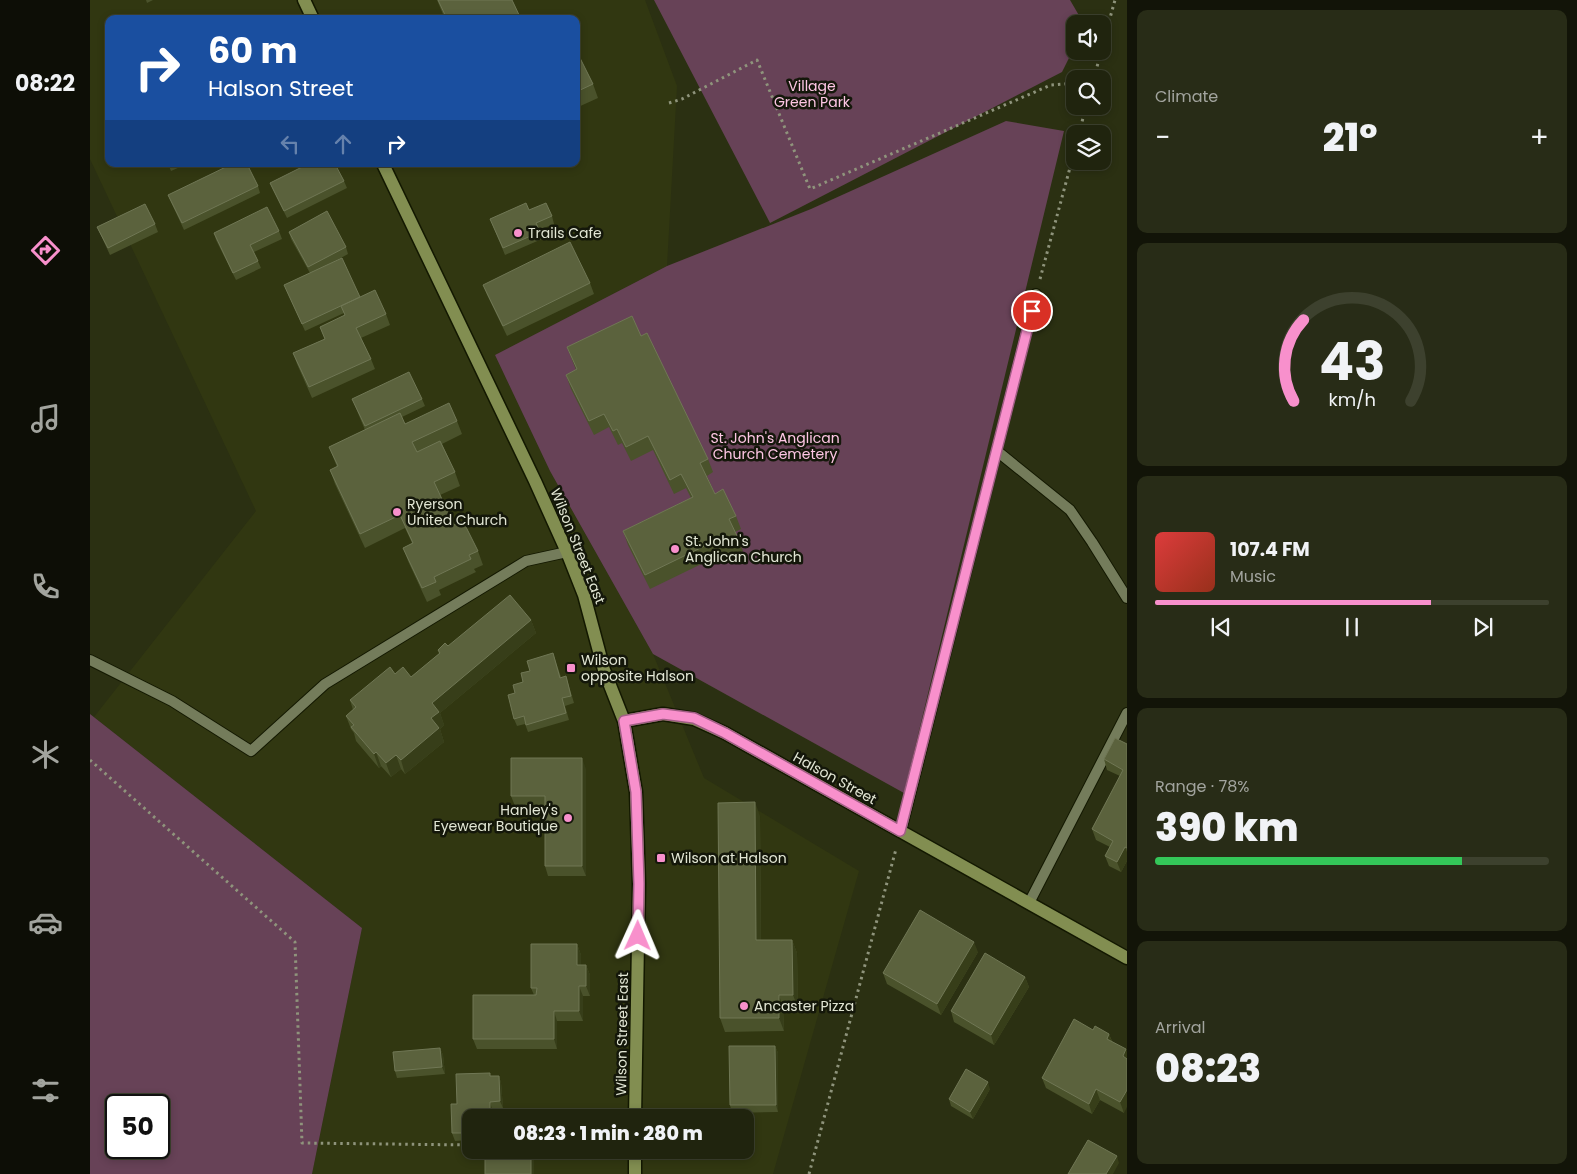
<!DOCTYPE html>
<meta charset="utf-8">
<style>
body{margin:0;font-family:Poppins,sans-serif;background:#282c17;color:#f1f3f6;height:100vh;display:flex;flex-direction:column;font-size:19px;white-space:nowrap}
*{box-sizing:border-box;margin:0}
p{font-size:16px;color:#a2a49e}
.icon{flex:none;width:28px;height:28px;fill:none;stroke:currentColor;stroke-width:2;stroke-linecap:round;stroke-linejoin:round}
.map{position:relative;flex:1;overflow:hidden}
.panel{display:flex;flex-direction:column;gap:10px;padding:10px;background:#121408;width:450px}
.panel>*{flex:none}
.guide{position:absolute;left:15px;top:15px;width:475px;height:152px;border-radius:10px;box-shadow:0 2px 8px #0003,0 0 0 1px #3d412e;background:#1a4fa0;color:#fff;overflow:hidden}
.buttons{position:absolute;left:976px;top:15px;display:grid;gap:10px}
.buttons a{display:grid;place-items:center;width:45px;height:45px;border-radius:10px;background:#20240e;box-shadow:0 2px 8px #0003,0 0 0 1px #3d412e;font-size:25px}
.speed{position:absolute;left:15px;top:1094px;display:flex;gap:10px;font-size:25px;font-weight:700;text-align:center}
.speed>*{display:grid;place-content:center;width:65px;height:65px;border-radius:50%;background:#20240e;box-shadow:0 2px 8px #0003,0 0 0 1px #3d412e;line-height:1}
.speed .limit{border:2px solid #111;border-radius:8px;background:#fff;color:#111}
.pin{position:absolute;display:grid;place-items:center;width:42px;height:42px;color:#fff;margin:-21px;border:2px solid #fff;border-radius:50%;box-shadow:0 1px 5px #0007}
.me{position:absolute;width:55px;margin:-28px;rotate:1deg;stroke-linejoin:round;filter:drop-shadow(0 0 4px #0008)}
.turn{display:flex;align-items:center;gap:18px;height:105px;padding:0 20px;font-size:22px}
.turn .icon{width:65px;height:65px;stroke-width:2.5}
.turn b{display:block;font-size:35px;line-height:42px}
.lanes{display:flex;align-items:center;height:48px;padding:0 20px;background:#0003;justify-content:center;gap:25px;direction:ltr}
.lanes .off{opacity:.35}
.big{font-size:38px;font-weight:800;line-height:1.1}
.panel .card{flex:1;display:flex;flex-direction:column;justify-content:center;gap:8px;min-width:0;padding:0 18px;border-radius:10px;background:#282c17}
.panel .dial{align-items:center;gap:0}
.dial svg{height:130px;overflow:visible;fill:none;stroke:#3d412e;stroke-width:7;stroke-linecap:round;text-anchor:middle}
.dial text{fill:#f1f3f6;stroke:none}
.song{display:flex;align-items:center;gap:15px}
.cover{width:60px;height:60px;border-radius:8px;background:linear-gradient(135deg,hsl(0 70% 55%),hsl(10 70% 35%))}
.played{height:5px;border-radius:2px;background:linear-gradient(90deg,#f890cc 70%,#3d412e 70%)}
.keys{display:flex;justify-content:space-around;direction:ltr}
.heat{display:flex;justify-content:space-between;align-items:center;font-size:28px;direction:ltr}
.charge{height:8px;border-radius:4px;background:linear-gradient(90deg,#34c759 78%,#3d412e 0)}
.trip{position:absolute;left:372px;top:1109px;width:292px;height:50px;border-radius:10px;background:#20240e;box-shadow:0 2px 8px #0003,0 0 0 1px #3d412e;font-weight:800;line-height:50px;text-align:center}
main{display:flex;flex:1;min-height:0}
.menu{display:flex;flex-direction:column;width:90px;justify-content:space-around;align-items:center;background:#0d0e06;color:#a2a49e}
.menu .icon{width:35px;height:35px}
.menu .selected{color:#f890cc}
.menu b{font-size:22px;color:#f1f3f6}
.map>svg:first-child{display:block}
.built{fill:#313711;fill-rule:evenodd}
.green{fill:#674257;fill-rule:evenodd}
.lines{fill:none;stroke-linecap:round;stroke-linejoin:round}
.service-casing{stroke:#131800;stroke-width:12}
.secondary-casing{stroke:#131800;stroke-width:15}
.path{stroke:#8f947c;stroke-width:3;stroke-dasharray:2.5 4;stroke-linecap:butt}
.service{stroke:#747c5b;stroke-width:10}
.secondary{stroke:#828e51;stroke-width:12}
.wall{fill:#4a522b}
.shaded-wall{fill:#373e19}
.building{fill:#5b623d;stroke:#707755}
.route-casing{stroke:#a15e85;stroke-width:12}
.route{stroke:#f890cc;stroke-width:9}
.poi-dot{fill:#f890cc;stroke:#14170a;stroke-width:2}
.labels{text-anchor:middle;stroke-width:5;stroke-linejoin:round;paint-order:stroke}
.park-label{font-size:14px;fill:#fec6e4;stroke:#14170a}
.poi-label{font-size:14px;fill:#e2e6d4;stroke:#14170a;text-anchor:start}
.street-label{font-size:14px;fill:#e2e6d4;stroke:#14170a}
</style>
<main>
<nav class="menu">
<b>08:22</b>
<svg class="icon selected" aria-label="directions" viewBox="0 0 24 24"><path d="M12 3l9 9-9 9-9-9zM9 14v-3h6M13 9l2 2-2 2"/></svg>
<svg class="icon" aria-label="music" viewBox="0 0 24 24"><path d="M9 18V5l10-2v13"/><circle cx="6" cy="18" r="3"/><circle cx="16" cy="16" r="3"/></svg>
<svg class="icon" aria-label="phone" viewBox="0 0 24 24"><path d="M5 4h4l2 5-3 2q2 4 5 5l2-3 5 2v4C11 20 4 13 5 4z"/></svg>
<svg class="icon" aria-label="climate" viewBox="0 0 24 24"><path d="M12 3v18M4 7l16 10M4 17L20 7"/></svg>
<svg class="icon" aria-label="car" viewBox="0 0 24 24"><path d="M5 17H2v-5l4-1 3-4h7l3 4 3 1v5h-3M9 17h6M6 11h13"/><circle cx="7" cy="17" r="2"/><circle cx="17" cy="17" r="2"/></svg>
<svg class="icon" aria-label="filters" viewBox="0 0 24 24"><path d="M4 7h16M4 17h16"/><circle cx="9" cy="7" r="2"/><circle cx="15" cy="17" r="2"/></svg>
</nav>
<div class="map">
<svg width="1037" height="1174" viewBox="0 0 1037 1174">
<rect width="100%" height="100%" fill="#2b3012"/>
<path class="built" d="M0,0H555L587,86L577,266L405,355L460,471L563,654L614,778L769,871L683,1174H222L272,928L4,717L166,511L0,159ZM19,19H486V164H19ZM381,1118H656V1150H381Z"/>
<path class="green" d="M564,0H980L994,24H985V46L972,72L680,223Z
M916,121L974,131L814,793L563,654L460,471L405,355L577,266L721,209Z
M0,714L272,928L222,1174H0ZM26,1105H69V1148H26Z"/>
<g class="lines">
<g class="service-casing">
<path id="service" d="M907,451L980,510L1002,542L1037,598
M0,660L82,701L161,751L235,684L436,561L477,552
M811,831L946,294
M939,903L1037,713"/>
</g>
<g class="secondary-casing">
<path id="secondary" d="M214,0L223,19
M293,164L445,481L477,552L494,595L514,670L534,721L546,792L549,884L545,1118
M534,721L573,714L604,719L635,733L1037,958
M545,1174V1150"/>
</g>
<path class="path" d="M1012,47L1025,0
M1004,79L1011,51
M579,103L592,99L667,60L720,189L961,85L985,83
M989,134L996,106
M950,279L985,149
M0,760L205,942L212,1143L381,1145
M719,1174L806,849"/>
<use href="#service" class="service"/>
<use href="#secondary" class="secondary"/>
</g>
<path class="wall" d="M56,0H63L57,3Z
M347,0H422L431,19H355Z
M486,50L503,84L508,98L486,108Z
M78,164H97L81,171Z
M254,181L257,188L197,218L183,190L180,183Z
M168,186L170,193L94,230L81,202L78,195Z
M439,210L462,216L464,224L449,230L452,239L415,255L400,219Z
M65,224L68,232L20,255L7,227Z
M189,231L192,239L164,252L171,268L146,280L126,240L124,233Z
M199,232L256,247L258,254L240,264L270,297L296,314L300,325L271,338L281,359L285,369L222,398L207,364L203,353L235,339L230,327L255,316L254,313L215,331L194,285L220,273L201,239Z
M500,283L504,294L417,336L397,295L393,285Z
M551,336L618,459L623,472L617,476L625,494L646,516L651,529L645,532L653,551L635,560L632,554L560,589L538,545L533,531L601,498L596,488L584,494L563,450L541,461L532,443L528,445L519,427L504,435L481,389L476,375L486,370L477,347Z
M262,399H332L335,406L312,417L315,424L367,421L372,434L352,444L365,472L370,486L350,495L364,525L388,551L393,565L384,569L386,572L349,590L351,595L337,602L318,561L313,548L322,543L315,528L275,548L245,484L240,470L247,467L239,447L275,430Z
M441,620L446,633L350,713L354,725L350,729L354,742L315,774L311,769L301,777L291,766L289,768L266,741L264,733L261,729L256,716L263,710L260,700L305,674L321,677L349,654L348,650Z
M463,653L471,677L476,676L484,703L475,706L479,720L438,732L435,724L427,726L424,719L425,693L440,671Z
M1037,744V861L1031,872L1019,866L1015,856L1020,847L1006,840L1002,829L1030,776L1017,770L1014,759Z
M496,769V876H458L455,866V807L425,806L421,796Z
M670,816L671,940H702L707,953L708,1008H693L694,1031L635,1032L630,1018Z
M487,944L491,955V965H496L500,975V996H493V1021H467V1049H387L383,1039L444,995L441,988Z
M888,952L851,1015L797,984L793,973Z
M935,977L939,987L904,1045L864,1022L861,1011Z
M1003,1030L1019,1034L1022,1041L1034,1113L1010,1100L1002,1114L956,1088L952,1078Z
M685,1046L688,1053V1112L642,1113L640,1105Z
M350,1048L353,1055L355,1074L307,1078L305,1071Z
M401,1076H409L411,1083L413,1108L402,1109V1118H381V1140L365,1141L362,1133L367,1104Z
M900,1089L883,1119L861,1106L859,1099Z"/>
<path class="shaded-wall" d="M441,620L446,633L350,713L354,725L350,729L354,742L315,774L311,760L341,718L342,703Z
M286,752L291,766L289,768L284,754Z
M306,755L311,769L301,777L296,763Z
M492,758L496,769V876L492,866Z
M665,802L670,816L671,954L666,940Z
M1035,847L1037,852V861L1031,872L1027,862Z
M702,940L707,953L708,1008L703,995Z
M884,942L888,952L851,1015L847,1004Z
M487,944L491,955V976L487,965Z
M496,965L500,975V996L496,986Z
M935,977L939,987L904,1045L901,1035Z
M489,986L493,996V1021L489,1011Z
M689,995L693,1008L694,1031L689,1018Z
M464,1011L467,1021V1049L464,1039Z
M1019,1034L1023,1045L1017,1039Z
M685,1046L688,1053V1112L686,1105Z
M350,1048L353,1055L355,1074L352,1067Z
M1036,1049L1037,1052V1066L1033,1056Z
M409,1076L411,1083L413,1108L410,1101Z
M898,1082L900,1089L883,1119L880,1112Z
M1006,1089L1010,1100L1002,1114L999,1104Z
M1037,1090V1107L1034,1113L1030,1102Z
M400,1102L402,1109V1118H400Z
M441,1151L444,1158V1174H441Z
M1027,1156L1029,1163L1023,1174H1016Z"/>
<path class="building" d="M348,0H422L431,19H357Z
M486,50L503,84L486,92Z
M142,164H157L168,186L92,223L78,195Z
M218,164H245L254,181L194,211L180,183Z
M436,203L439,210L456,203L462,216L446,223L450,232L413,248L400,219Z
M55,204L65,224L18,248L7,227Z
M177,207L189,231L160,245L168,261L143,273L124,233Z
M237,211L256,247L218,267L199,232Z
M480,242L500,283L413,326L393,285Z
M252,258L270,297L212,324L194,285Z
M285,290L296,314L266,328L281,359L219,387L203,353L235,339L230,327L255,315L251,306Z
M542,316L551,336L557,333L618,459L610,463L625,494L633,489L646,516L639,519L648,538L630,546L627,540L555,575L533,531L603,497L591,474L580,480L558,436L536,447L527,429L523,431L514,414L499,421L476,375L487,369L477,347Z
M319,372L332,399L275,426L262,399Z
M359,403L367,421L322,442L327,452L350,441L365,472L344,482L364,525L373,521L388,551L379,555L381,559L344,577L346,582L332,588L313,548L323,543L310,515L270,534L240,470L248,466L239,447L310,413L315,424Z
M420,595L441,620L342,703L349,712L341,718L349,728L311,760L306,755L296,763L286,752L284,754L261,727L264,725L256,716L266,707L260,700L300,667L305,674L313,667L321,677L350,653L348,650L355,643L358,646Z
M463,653L470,678L476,676L481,696L472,698L476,713L436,725L434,716L424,719L418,695L425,693L423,685L433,682L431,673L440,671L437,661Z
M1025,738L1037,744V848L1035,847L1027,862L1015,856L1023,841L1002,829L1033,770L1014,759Z
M421,758H492V866H455V796H421Z
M665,802L666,940H702L703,995H689V1018H630L628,803Z
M830,910L884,942L847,1004L793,973Z
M441,944H487V965H496V986H489V1011H464V1039H383V995H446L447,988H441Z
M895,953L935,977L901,1035L861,1011Z
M984,1019L1003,1030L1005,1026L1019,1034L1017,1039L1036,1049L1033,1056L1037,1059V1090L1030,1102L1006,1089L999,1104L952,1078Z
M639,1046H685L686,1105H640Z
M350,1048L352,1067L305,1071L303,1052Z
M876,1069L898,1082L880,1112L859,1099Z
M400,1073V1076H409L410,1101L400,1102V1118H381V1133H362L361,1104H367L366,1074Z
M998,1140L1027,1156L1016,1174H978Z
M395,1151H441V1174H395Z"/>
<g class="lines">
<g class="route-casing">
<path id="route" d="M548,936L549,884L546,792L534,721L573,714L604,718L635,733L810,831L942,311"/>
</g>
<use href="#route" class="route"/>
</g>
<g class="poi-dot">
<circle cx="428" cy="233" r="5"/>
<circle cx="307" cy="512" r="5"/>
<circle cx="585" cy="549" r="5"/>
<rect x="476" y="663" width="10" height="10" rx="2.5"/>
<circle cx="478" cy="818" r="5"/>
<rect x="566" y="853" width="10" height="10" rx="2.5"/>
<circle cx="654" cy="1006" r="5"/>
</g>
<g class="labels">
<g class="park-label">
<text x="722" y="91">Village<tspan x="722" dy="16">Green Park</tspan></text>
<text x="685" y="443">St. John's Anglican<tspan x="685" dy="16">Church Cemetery</tspan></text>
</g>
<g class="poi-label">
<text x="438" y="238">Trails Cafe</text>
<text x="317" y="509">Ryerson<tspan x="317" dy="16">United Church</tspan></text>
<text x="595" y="546">St. John's<tspan x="595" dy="16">Anglican Church</tspan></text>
<text x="491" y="665">Wilson<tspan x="491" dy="16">opposite Halson</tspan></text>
<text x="468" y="815" text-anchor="end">Hanley's<tspan x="468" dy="16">Eyewear Boutique</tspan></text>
<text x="581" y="863">Wilson at Halson</text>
<text x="664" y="1011">Ancaster Pizza</text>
</g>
<g class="street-label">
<text transform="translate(488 546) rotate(68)" y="5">Wilson Street East</text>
<text transform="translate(745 778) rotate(29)" y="5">Halson Street</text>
<text transform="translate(532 1034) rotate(-89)" y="5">Wilson Street East</text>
</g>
</g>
</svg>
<div class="buttons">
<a><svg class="icon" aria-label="sound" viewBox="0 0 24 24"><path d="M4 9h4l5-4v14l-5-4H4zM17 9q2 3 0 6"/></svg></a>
<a><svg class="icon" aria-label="search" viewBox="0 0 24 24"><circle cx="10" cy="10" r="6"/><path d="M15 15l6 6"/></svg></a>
<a><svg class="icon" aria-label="layers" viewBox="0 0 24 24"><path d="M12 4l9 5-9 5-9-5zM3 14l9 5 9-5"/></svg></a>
</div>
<div class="speed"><div class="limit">50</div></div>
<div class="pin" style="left:942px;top:311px;background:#d93025"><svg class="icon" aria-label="arrive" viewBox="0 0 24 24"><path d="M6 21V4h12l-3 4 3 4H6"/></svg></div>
<svg class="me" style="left:548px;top:936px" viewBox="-20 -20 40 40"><path d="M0-17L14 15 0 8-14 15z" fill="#f890cc" stroke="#fff" stroke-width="4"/></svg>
<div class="trip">08:23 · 1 min · 280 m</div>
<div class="guide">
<div class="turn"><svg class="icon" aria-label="right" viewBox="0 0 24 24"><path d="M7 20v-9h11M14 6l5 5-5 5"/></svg><div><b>60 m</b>Halson Street</div></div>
<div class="lanes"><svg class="icon off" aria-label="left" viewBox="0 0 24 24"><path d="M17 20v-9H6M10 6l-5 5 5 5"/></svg><svg class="icon off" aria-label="ahead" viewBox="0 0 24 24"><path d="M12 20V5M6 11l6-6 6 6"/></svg><svg class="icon" aria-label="right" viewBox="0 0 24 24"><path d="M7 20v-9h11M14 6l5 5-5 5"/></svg></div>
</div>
</div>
<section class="panel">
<div class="card"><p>Climate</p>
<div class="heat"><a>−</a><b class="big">21°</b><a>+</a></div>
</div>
<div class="card dial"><svg viewBox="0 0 100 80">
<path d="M14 69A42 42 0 1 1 86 69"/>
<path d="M14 69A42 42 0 0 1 20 19" stroke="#f890cc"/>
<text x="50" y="56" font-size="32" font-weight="700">43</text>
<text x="50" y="72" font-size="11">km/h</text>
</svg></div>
<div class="card">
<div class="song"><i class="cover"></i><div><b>107.4 FM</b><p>Music</p></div></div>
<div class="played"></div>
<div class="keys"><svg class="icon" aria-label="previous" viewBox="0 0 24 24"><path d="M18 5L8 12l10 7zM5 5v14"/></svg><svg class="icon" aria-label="pause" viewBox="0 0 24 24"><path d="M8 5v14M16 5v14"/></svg><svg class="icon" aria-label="next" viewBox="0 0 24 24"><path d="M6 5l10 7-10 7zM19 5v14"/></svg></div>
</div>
<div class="card"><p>Range · 78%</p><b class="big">390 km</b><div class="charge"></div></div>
<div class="card"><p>Arrival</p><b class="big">08:23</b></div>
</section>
</main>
